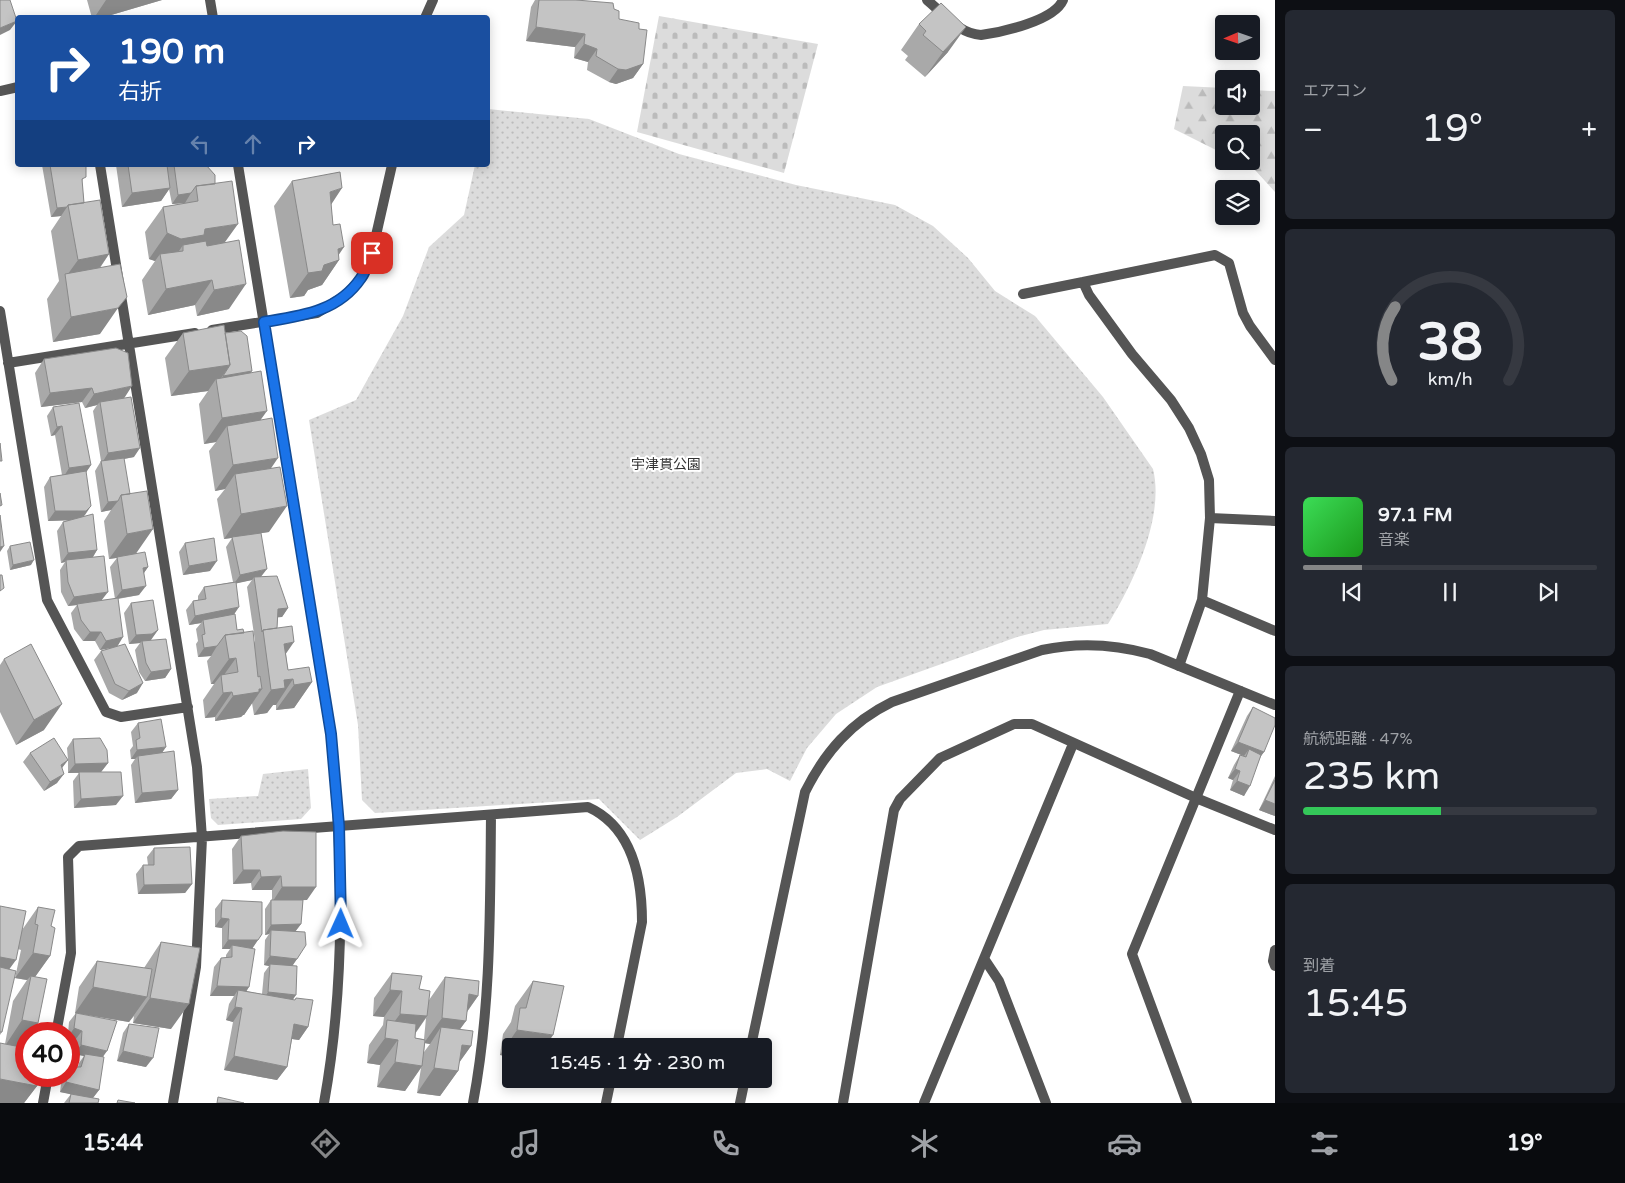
<!DOCTYPE html>
<html lang="ja">
<meta charset="utf-8">
<style>
body{margin:0;font-family:"Varela Round","Noto Sans JP",sans-serif;background:#242831;color:#f1f3f6;height:100vh;display:flex;flex-direction:column;font-size:19px;white-space:nowrap}
*{box-sizing:border-box;margin:0}
p{font-size:16px;color:#9ea1a6}
.icon{flex:none;width:28px;height:28px;fill:none;stroke:currentColor;stroke-width:2;stroke-linecap:round;stroke-linejoin:round}
.map{position:relative;flex:1;overflow:hidden}
.side{display:flex;flex-direction:column;gap:10px;padding:10px;background:#0d0f14;width:350px}
.side>*{flex:none}
.guide{position:absolute;left:15px;top:15px;width:475px;height:152px;border-radius:5px;box-shadow:0 2px 12px #0003;background:#1a4fa0;color:#fff;overflow:hidden}
.needle{width:32px;rotate:268deg}
.fabs{position:absolute;left:1215px;top:15px;display:grid;gap:10px}
.fabs a{display:grid;place-items:center;width:45px;height:45px;border-radius:5px;background:#171b24;box-shadow:0 2px 12px #0003;font-size:25px}
.speed{position:absolute;left:15px;top:1022px;display:flex;gap:10px;font-size:25px;font-weight:700;text-align:center}
.speed>*{display:grid;place-content:center;width:65px;height:65px;border-radius:50%;background:#171b24;box-shadow:0 2px 12px #0003;line-height:1}
.speed .limit{border:8px solid #d22;background:#fff;color:#111}
.pin{position:absolute;display:grid;place-items:center;width:42px;height:42px;color:#fff;margin:-21px;border-radius:10px;box-shadow:0 2px 8px #0006}
.me{position:absolute;width:55px;margin:-28px;rotate:1deg;stroke-linejoin:round;filter:drop-shadow(0 0 4px #0008)}
.turn{display:flex;align-items:center;gap:18px;height:105px;padding:0 20px;font-size:22px}
.turn .icon{width:65px;height:65px;stroke-width:2.5}
.turn b{display:block;font-size:35px;line-height:42px}
.lanes{display:flex;align-items:center;height:48px;padding:0 20px;background:#0003;justify-content:center;gap:25px;direction:ltr}
.lanes .off{opacity:.35}
.big{font-size:38px;font-weight:600;line-height:1.1}
.side .tile{flex:1;display:flex;flex-direction:column;justify-content:center;gap:8px;min-width:0;padding:0 18px;border-radius:8px;background:#242831}
.side .dial{align-items:center;gap:0}
.dial svg{height:130px;overflow:visible;fill:none;stroke:#363941;stroke-width:7;stroke-linecap:round;text-anchor:middle}
.dial text{fill:#f1f3f6;stroke:none}
.song{display:flex;align-items:center;gap:15px}
.cover{width:60px;height:60px;border-radius:8px;background:linear-gradient(135deg,hsl(130 70% 55%),hsl(120 70% 35%))}
.played{height:5px;border-radius:2px;background:linear-gradient(90deg,#858687 20%,#363941 20%)}
.keys{display:flex;justify-content:space-around;direction:ltr}
.heat{display:flex;justify-content:space-between;align-items:center;font-size:28px;direction:ltr}
.charge{height:8px;border-radius:4px;background:linear-gradient(90deg,#34c759 47%,#363941 0)}
.trip{position:absolute;left:502px;top:1038px;width:270px;height:50px;border-radius:5px;background:#171b24;box-shadow:0 2px 12px #0003;font-weight:600;line-height:50px;text-align:center}
.tabs{display:flex;height:80px;justify-content:space-around;align-items:center;background:#090b0e;color:#9ea1a6}
.tabs .icon{width:35px;height:35px}
.tabs .current{color:#858687}
.tabs b{font-size:22px;color:#f1f3f6}
main{display:flex;flex:1;min-height:0}
.map>svg:first-child{display:block}
.forest{fill:url(#forest-firs)}
.cemetery{fill:url(#cemetery-stones)}
.park{fill:url(#park-dots)}
.lines{fill:none;stroke-linecap:round;stroke-linejoin:round}
.minor{stroke:#555;stroke-width:10}
.tertiary{stroke:#555;stroke-width:10}
.wall{fill:#a9a9a9;fill-rule:evenodd}
.shaded-wall{fill:#898989}
.building{fill:#c4c4c4;stroke:#898989}
.route-casing{stroke:#114b97;stroke-width:12}
.route{stroke:#1a73e8;stroke-width:9}
.labels{text-anchor:middle;stroke-width:4;stroke-linejoin:round;paint-order:stroke}
.park-label{font-size:14px;fill:#333;stroke:#fff}
</style>
<main>
<div class="map">
<svg width="1275" height="1103" viewBox="0 0 1275 1103">
<defs>
<pattern id="forest-firs" width="22" height="20" patternUnits="userSpaceOnUse" patternTransform="scale(1.25)"><rect width="22" height="20" fill="#dcdcdc"/><path d="M5 1l3.5 6h-7zM16 11l3.5 6h-7z" fill="#bbb"/></pattern>
<pattern id="cemetery-stones" width="16" height="16" patternUnits="userSpaceOnUse" patternTransform="scale(1.25)"><rect width="16" height="16" fill="#dcdcdc"/><path d="M2 7V4a2 2 0 0 1 4 0v3zM10 15v-3a2 2 0 0 1 4 0v3z" fill="#bbb"/></pattern>
<pattern id="park-dots" width="8" height="8" patternUnits="userSpaceOnUse" patternTransform="scale(1.25)"><rect width="8" height="8" fill="#dcdcdc"/><path d="M2 2h.1M6 6h.1" fill="none" stroke="#bbb" stroke-width="1.8" stroke-linecap="round"/></pattern>
</defs>
<rect width="100%" height="100%" fill="#fff"/>
<path class="forest" d="M1183,86L1224,88V106H1251V90L1275,91V192L1255,170L1238,161H1251V134H1224V154L1174,129Z"/>
<path class="cemetery" d="M659,16L818,44L784,173L637,132Z"/>
<path class="park" d="M488,109L589,119L679,154L796,185L895,205L933,226L968,258L995,291L1035,316L1103,397L1153,469C1165,517 1133,584 1108,624L1044,630L1017,637L877,687L836,714L807,748L790,781L767,769L736,773L677,817L640,840L599,799L375,813L362,800L358,725L309,420L356,400L403,316L429,247L464,215L475,165H488Z
M308,769L311,808L301,819L218,825L211,818L209,799L258,796L263,774Z"/>
<g class="lines">
<path class="minor" d="M927,0C943,13 959,34 981,35C1002,32 1054,21 1063,0
M425,18L433,0
M0,91L18,87
M100,165L197,767L202,838L196,967L173,1103
M1023,294L1083,282
M0,311L47,600L106,712L121,717L188,707
M212,330L317,313L346,295L361,278L372,253L392,165
M8,363L195,333
M1210,518L1275,521
M1202,600L1275,631
M1179,666L1202,600L1210,518L1209,480L1201,454L1189,428L1171,400L1132,354L1089,295L1083,282L1215,255L1229,263L1243,313L1250,326L1275,360
M1275,950L1273,961L1275,966
M985,960L999,981L1046,1103
M56,1034L71,953L68,857L79,846L588,807C632,827 642,878 642,922L617,1046
M43,1103L48,1076
M473,1103C491,1008 490,912 491,815
M606,1103L611,1079
M843,1103L894,810L900,799L940,758L1014,724H1032L1196,798L1275,830
M924,1103L1073,744
M1187,1103L1132,954L1240,691"/>
<path class="tertiary" d="M210,0L213,18
M238,165L331,734C343,856 346,981 324,1103
M751,1046L805,792C825,752 851,722 892,702L1042,650C1079,642 1114,644 1150,654L1275,705
M740,1103L745,1079"/>
</g>
<path class="wall" d="M87,0H162L101,18H92Z
M535,0H576L614,9L643,64L633,78L616,84L609,82L587,70L588,62L574,58L575,47L526,41L531,7Z
M919,24L948,52L925,77L905,60L908,56L901,50Z
M42,165H86L82,182L84,203L109,254L100,268V334L53,342L47,299L59,281L51,231L61,216L51,217Z
M116,165H206L215,184L225,243L229,309L197,316L195,305L148,315L142,280L155,261L149,259L145,232L163,207L185,203L172,204L169,189L161,201L122,207Z
M292,181L331,204L333,225L339,260L322,285L308,290L304,296L290,298L274,206Z
M183,333H225L251,373L271,468L269,532L261,533V577L288,608L282,617H278L277,628L286,654L288,670L312,682L294,708L276,710V705H273L267,713L254,715L252,703L244,715H243L241,717L215,721V717L205,718L203,700L214,684H211L207,661L211,656L198,657L196,644L198,641L196,629L201,623L189,625L186,610L193,601L198,600V596L204,587L233,582L226,547L232,538L224,539L217,499L225,489L215,491L209,451L216,442L204,444L199,404L208,391L171,396L165,358ZM252,580L247,587L255,641L254,643L244,633L237,630L234,615L236,583Z
M44,359L124,398L134,457L124,459L136,554L148,567L144,573L139,595L118,599L117,646L137,693L122,700L109,693L94,660L101,651L113,647L100,650L95,641H83L74,629L71,613L77,605L68,606L61,592L60,570L65,562L61,563L57,531L63,522L68,520L48,521L44,487L50,477L62,475L55,435L51,436L47,416L53,407L91,465L86,472L84,516L97,550L93,557L102,600L115,599L110,567L117,558L109,559L104,521L111,510L101,512L95,471L101,461L93,411L97,405L85,408L82,402L41,407L35,373Z
M185,543L210,571L183,575L179,552Z
M10,546L31,565L10,570L7,551Z
M131,603L158,630L150,640L171,669L165,678L145,681L139,672L135,650L140,643L129,644L124,613Z
M4,659L44,730L16,745L0,712V665Z
M1253,707L1264,752L1261,756L1244,796L1230,790L1233,780L1228,778L1234,765L1240,755L1244,756L1231,751L1247,716Z
M138,723L162,753L178,790L171,799L135,803L131,765L135,759H131L130,750L133,746L131,732Z
M73,739L108,763L101,772L116,805L74,808L73,781L79,773H68V760L62,768L57,783L44,791L23,762L30,753L68,760L67,748Z
M1275,776V816L1259,810Z
M241,836L307,900H303L301,924L295,932L297,959L292,965L293,1000L308,1027L299,1040L292,1039L287,1067L277,1080L224,1070L233,1022L226,1020L229,1004L234,996H210L214,967L221,958H226V955L230,949H222V928L215,927V909L222,900L262,934L252,948L246,991L262,994L264,973L269,966L264,965L265,940L269,934L265,935V909L271,900H272V890H252L251,883L233,884L232,849Z
M154,848L192,884L185,893L138,894L136,874L143,865H148L147,857Z
M0,906L22,930L38,907L51,926L50,956L35,977L38,1023L31,1034H26L21,1047L37,1086L24,1103H0L5,1044L13,1001L27,980L15,978L21,950L18,949L9,969L2,1032L0,1035Z
M161,942L171,1029L133,1023L134,1016L129,1022L75,1013L79,987L97,961L144,968Z
M392,973L419,989L429,1000L445,977L478,996L467,1012L466,1021L459,1029L471,1046L459,1062L458,1071L440,1096L417,1093L421,1068L405,1091L377,1087L380,1065L367,1063L369,1045L383,1025L384,1017L373,1016L374,998ZM426,1018L424,1039L415,1038V1034ZM425,1043L430,1044L424,1052Z
M533,981L564,986L511,1046V1057L500,1055L503,1034L511,1022L515,1006Z
M76,1013L103,1057L99,1090L93,1098L98,1103H64L71,1094H72L60,1092L62,1076H69L78,1067L79,1063L84,1056L74,1054L75,1040L69,1038V1034H68L69,1022Z
M129,1024L146,1067L117,1061L123,1033Z"/>
<path class="shaded-wall" d="M106,0H162L101,18H94Z
M17,21L10,30L0,35V28Z
M536,27L585,34L575,47L526,41Z
M966,27L948,52L925,77L943,52Z
M584,44L597,49L588,62L574,58Z
M643,64L633,78L616,84L609,82L618,69Z
M170,188L161,201L122,207L132,193Z
M342,188L325,214L330,192Z
M191,193L185,203L172,204L178,195Z
M67,207L61,216L51,217L57,208Z
M238,224L220,249L183,251V245L171,263L160,254L155,261L149,259L167,233L205,229Z
M344,247L334,262L339,260L322,285L308,290L304,296L290,298L308,273L324,265L338,249Z
M109,254L91,280L65,278L78,260Z
M212,280L195,305L148,315L166,289Z
M246,284L229,309L197,316L214,290Z
M118,308L100,334L53,342L71,317Z
M230,365L217,384L216,379L208,391L171,396L189,371Z
M252,371L246,380L217,385L223,376Z
M132,386L123,400L100,402L97,405L85,408L94,394Z
M92,388L82,402L41,407L50,393Z
M267,411L249,436L227,426L216,442L204,444L222,418Z
M62,426L55,435L51,436L57,427Z
M140,448L134,457L102,463L108,453Z
M278,458L261,483L235,474L225,489L215,491L233,465Z
M91,465L85,474L63,478L69,468Z
M118,501L111,510L101,512L108,502Z
M91,506L85,515L80,520L48,521L55,511Z
M287,506L269,532L224,539L241,514Z
M153,529L135,555L109,559L127,534Z
M4,546L0,552V547Z
M97,550L91,560H66L65,562L61,563L68,553Z
M34,560L31,565L10,570L13,565Z
M217,561L210,571L183,575L189,566Z
M148,567L141,577L143,568Z
M267,569L260,578L254,577L252,580L234,584L240,575Z
M146,586L139,595L115,599L122,590Z
M108,592L101,601L77,604V605L68,606L74,597Z
M239,607L233,616L203,620L201,623L189,625L195,616Z
M288,608L282,617L271,618L278,609Z
M158,630L151,640L145,643L142,641L140,643L129,644L136,635Z
M90,632H101L95,641H83Z
M123,637L117,647L100,650L106,641Z
M294,642L276,668L284,644Z
M217,646L211,656L198,657L204,648Z
M236,658L221,679V675L214,684H211L229,659Z
M171,669L165,678L145,681L151,672Z
M293,679L276,705H273L267,713L254,715L271,690L284,680Z
M312,682L294,708L276,710L294,685Z
M143,683L137,693L122,700L129,691Z
M259,689H262L244,715H243L241,717L215,721L233,696Z
M232,692L215,717L205,718L223,693Z
M62,704L44,730L16,745L34,720Z
M1238,742L1264,752L1257,761L1249,749L1244,756L1231,751Z
M166,747L160,756H138L135,759H131L137,750Z
M68,760L61,769V765Z
M108,763L101,772L68,773L75,764Z
M1235,769L1240,771L1233,780L1228,778Z
M64,774L57,783L44,791L50,782Z
M1237,781L1250,786L1244,796L1230,790Z
M178,790L171,799L135,803L142,793Z
M123,796L116,805L74,808L81,799Z
M1265,800L1275,804V816L1259,810Z
M243,870H260L251,883L233,884Z
M281,876L272,890H252L261,877Z
M192,884L185,893L138,894L144,885Z
M282,887H316L307,900L273,901Z
M221,918L229,919L222,928L215,927Z
M301,924L294,933L271,930L269,934L265,935L271,925Z
M228,940H258L252,949L232,945L230,949H222Z
M33,953L50,956L32,981L31,976L27,980L15,978Z
M270,956L297,959L291,968L270,964L269,966L264,965Z
M0,957L16,960L0,982Z
M217,986L249,987L243,997L238,990L234,996H210Z
M93,987L147,997L129,1022L75,1013Z
M390,990L402,991L384,1017L373,1016Z
M268,992L296,995L290,1004L262,1002Z
M469,994L478,996L461,1020L466,1021L448,1046L441,1027L430,1044L424,1043L442,1018Z
M150,998L189,1004L171,1029L133,1023Z
M235,1007L242,1008L233,1022L226,1020Z
M400,1014L427,1016L409,1042L397,1041L380,1065L367,1063L385,1038V1035Z
M22,1020L38,1023L31,1034H26V1040L20,1048L5,1046Z
M294,1024L308,1027L299,1040L285,1038Z
M74,1028L82,1031L75,1040L69,1038V1036Z
M517,1030L553,1035L546,1046H511V1057L500,1055Z
M81,1045L107,1051L100,1061L85,1054L84,1056L74,1054Z
M462,1045L471,1046L454,1070L458,1071L440,1096L417,1093L434,1068Z
M123,1051L153,1058L146,1067L117,1061Z
M234,1056L287,1067L277,1080L224,1070Z
M395,1062L422,1066L405,1091L377,1087Z
M0,1079L37,1086L24,1103H0Z
M66,1082L99,1090L92,1099L60,1092Z"/>
<path class="building" d="M0,0H10L17,21L0,28Z
M539,0H576L613,3L614,9L619,11V19L639,23V29L647,30L643,64L626,70L618,69L596,56L597,49L584,44L585,34L536,27Z
M941,3L966,27L943,52L923,35L926,31L919,24Z
M50,165H86V177L82,179L84,203L68,205L67,207L57,208Z
M128,165H167L170,188L132,193Z
M174,165H206L215,175V184L196,186L191,193L178,195Z
M340,172L342,188L330,192L333,225L340,224L344,247L338,249L339,260L324,265L322,271L308,273L292,181Z
M232,181L238,224L205,229L204,235L181,239L167,233L163,207L198,201L196,186Z
M100,200L109,254L78,260L68,205Z
M239,240L246,284L214,290L212,280L166,289L160,254L183,251V245L206,241L207,246Z
M120,264L127,297L118,308L71,317L65,274Z
M224,325L230,365L189,371L183,333Z
M241,331L247,336L252,371L223,376L230,365L225,333Z
M116,348L128,353L132,386L94,394L92,388L50,393L44,359Z
M261,371L267,411L222,418L216,379Z
M131,397L140,448L108,453L100,402Z
M79,403L91,465L69,468L62,426L57,427L53,407Z
M272,418L278,458L233,465L227,426Z
M0,443L2,461H0Z
M124,458L130,494L121,495L118,501L108,502L101,461Z
M280,467L287,506L241,514L235,474Z
M86,471L91,506L86,511H55L50,477Z
M147,491L153,529L127,534L121,495Z
M0,493L2,505L0,506Z
M93,514L97,550L68,553L63,522Z
M0,515L4,546L0,547Z
M261,533L267,569L240,575L232,537Z
M214,538L217,561L189,566L185,543Z
M30,542L34,560L13,565L10,546Z
M145,552L148,567L143,568L146,586L122,590L117,557Z
M104,556L108,592L74,597L68,582L66,560Z
M0,575H2L4,588L0,591Z
M277,576L288,608L278,609L277,628L263,630L262,632L254,577Z
M236,582L239,607L195,616L193,601L206,599L204,587Z
M118,598L123,637L106,641L101,632H90L81,620L77,604Z
M153,600L158,630L152,634L136,635L131,603Z
M235,614L237,630L243,629L244,633L225,635L217,646L204,648L202,635L205,634L203,620Z
M292,626L294,642L284,644L288,670L309,667L312,682L294,685L293,679L284,680L285,688L271,690L263,630Z
M253,631L258,677L260,676L262,689H259V692L233,696L232,692L223,693L221,675L238,672L236,658L229,659L225,635Z
M166,639L171,669L151,672L146,663L142,641Z
M31,644L62,704L34,720L4,659Z
M125,644L143,683L129,691L115,684L101,651Z
M1253,707L1275,718V725L1264,752L1238,742Z
M161,719L166,747L137,750L136,740L140,738L138,723Z
M54,738L68,760L61,765L64,774L50,782L30,753Z
M100,738L107,750L108,763L75,764L73,739Z
M1249,749L1261,755L1250,786L1237,781L1240,771L1235,769L1240,755L1246,757Z
M174,751L178,790L142,793L138,756Z
M79,772H121L123,796L81,799Z
M1275,780V804L1265,800Z
M283,831L316,832V887H282L281,876L261,877L260,870H243L241,836Z
M190,847L192,884L144,885L143,865H154V848Z
M222,900L262,902V934L258,940H228L229,919L221,918Z
M271,900H303L301,924L271,925Z
M0,906L26,911L16,960L0,957Z
M38,907L55,910L51,926L55,928L50,956L33,953L38,925L35,924Z
M271,930L305,932L306,945L297,959L270,956Z
M161,942L200,948L189,1004L150,998Z
M232,945L255,949L249,987L217,986L221,958L232,957Z
M97,961L152,969L147,997L93,987Z
M270,964L297,966L296,995L268,992Z
M0,967L16,971L2,1032H0Z
M392,973L422,976L419,989L430,991L427,1016L400,1014L402,991L390,990Z
M31,976L47,979L38,1023L22,1020Z
M445,977L479,981L478,996L469,994L466,1021L442,1018Z
M533,981L564,986L553,1035L517,1030L520,1008H526Z
M238,990L295,1000L296,998L313,1000L308,1027L294,1024L287,1067L234,1056L242,1008L235,1007Z
M76,1013L117,1021L107,1051L81,1045L82,1031L74,1028Z
M387,1020L416,1024L415,1038L425,1040L422,1066L395,1062L398,1040L385,1038Z
M129,1024L159,1028L153,1058L123,1051Z
M441,1027L473,1031L471,1046L462,1045L458,1071L434,1068Z
M0,1043L26,1048V1076H38L37,1086L0,1079Z
M85,1054L104,1057L99,1090L66,1082L67,1076H69V1067H81Z
M71,1094L99,1099L98,1103H69Z
M218,1097L244,1103H217Z
M118,1100L135,1103H117Z"/>
<g class="lines">
<g class="route-casing">
<path id="route" d="M341,924L339,826L331,734L264,322C301,316 338,312 361,278C366,271 369,261 372,253"/>
</g>
<use href="#route" class="route"/>
</g>
<g class="labels">
<g class="park-label">
<text x="666" y="469">宇津貫公園</text>
</g>
</g>
</svg>
<div class="fabs">
<a><svg class="needle" viewBox="-14 -14 28 28"><path d="M0-13l5 13h-10z" fill="#e53935"/><path d="M0 13l5-13h-10z" fill="#9ea1a6"/></svg></a>
<a><svg class="icon" aria-label="sound" viewBox="0 0 24 24"><path d="M4 9h4l5-4v14l-5-4H4zM17 9q2 3 0 6"/></svg></a>
<a><svg class="icon" aria-label="search" viewBox="0 0 24 24"><circle cx="10" cy="10" r="6"/><path d="M15 15l6 6"/></svg></a>
<a><svg class="icon" aria-label="layers" viewBox="0 0 24 24"><path d="M12 4l9 5-9 5-9-5zM3 14l9 5 9-5"/></svg></a>
</div>
<div class="speed"><div class="limit">40</div></div>
<div class="pin" style="left:372px;top:253px;background:#d93025"><svg class="icon" aria-label="arrive" viewBox="0 0 24 24"><path d="M6 21V4h12l-3 4 3 4H6"/></svg></div>
<svg class="me" style="left:341px;top:924px" viewBox="-20 -20 40 40"><path d="M0-17L14 15 0 8-14 15z" fill="#1a73e8" stroke="#fff" stroke-width="4"/></svg>
<div class="trip">15:45 · 1 分 · 230 m</div>
<div class="guide">
<div class="turn"><svg class="icon" aria-label="right" viewBox="0 0 24 24"><path d="M7 20v-9h11M14 6l5 5-5 5"/></svg><div><b>190 m</b>右折</div></div>
<div class="lanes"><svg class="icon off" aria-label="left" viewBox="0 0 24 24"><path d="M17 20v-9H6M10 6l-5 5 5 5"/></svg><svg class="icon off" aria-label="ahead" viewBox="0 0 24 24"><path d="M12 20V5M6 11l6-6 6 6"/></svg><svg class="icon" aria-label="right" viewBox="0 0 24 24"><path d="M7 20v-9h11M14 6l5 5-5 5"/></svg></div>
</div>
</div>
<section class="side">
<div class="tile"><p>エアコン</p>
<div class="heat"><a>−</a><b class="big">19°</b><a>+</a></div>
</div>
<div class="tile dial"><svg viewBox="0 0 100 80">
<path d="M14 69A42 42 0 1 1 86 69"/>
<path d="M14 69A42 42 0 0 1 16 24" stroke="#858687"/>
<text x="50" y="56" font-size="32" font-weight="700">38</text>
<text x="50" y="72" font-size="11">km/h</text>
</svg></div>
<div class="tile">
<div class="song"><i class="cover"></i><div><b>97.1 FM</b><p>音楽</p></div></div>
<div class="played"></div>
<div class="keys"><svg class="icon" aria-label="previous" viewBox="0 0 24 24"><path d="M18 5L8 12l10 7zM5 5v14"/></svg><svg class="icon" aria-label="pause" viewBox="0 0 24 24"><path d="M8 5v14M16 5v14"/></svg><svg class="icon" aria-label="next" viewBox="0 0 24 24"><path d="M6 5l10 7-10 7zM19 5v14"/></svg></div>
</div>
<div class="tile"><p>航続距離 · 47%</p><b class="big">235 km</b><div class="charge"></div></div>
<div class="tile"><p>到着</p><b class="big">15:45</b></div>
</section>
</main>
<nav class="tabs">
<b>15:44</b>
<svg class="icon current" aria-label="directions" viewBox="0 0 24 24"><path d="M12 3l9 9-9 9-9-9zM9 14v-3h6M13 9l2 2-2 2"/></svg>
<svg class="icon" aria-label="music" viewBox="0 0 24 24"><path d="M9 18V5l10-2v13"/><circle cx="6" cy="18" r="3"/><circle cx="16" cy="16" r="3"/></svg>
<svg class="icon" aria-label="phone" viewBox="0 0 24 24"><path d="M5 4h4l2 5-3 2q2 4 5 5l2-3 5 2v4C11 20 4 13 5 4z"/></svg>
<svg class="icon" aria-label="climate" viewBox="0 0 24 24"><path d="M12 3v18M4 7l16 10M4 17L20 7"/></svg>
<svg class="icon" aria-label="car" viewBox="0 0 24 24"><path d="M5 17H2v-5l4-1 3-4h7l3 4 3 1v5h-3M9 17h6M6 11h13"/><circle cx="7" cy="17" r="2"/><circle cx="17" cy="17" r="2"/></svg>
<svg class="icon" aria-label="filters" viewBox="0 0 24 24"><path d="M4 7h16M4 17h16"/><circle cx="9" cy="7" r="2"/><circle cx="15" cy="17" r="2"/></svg>
<b>19°</b>
</nav>
